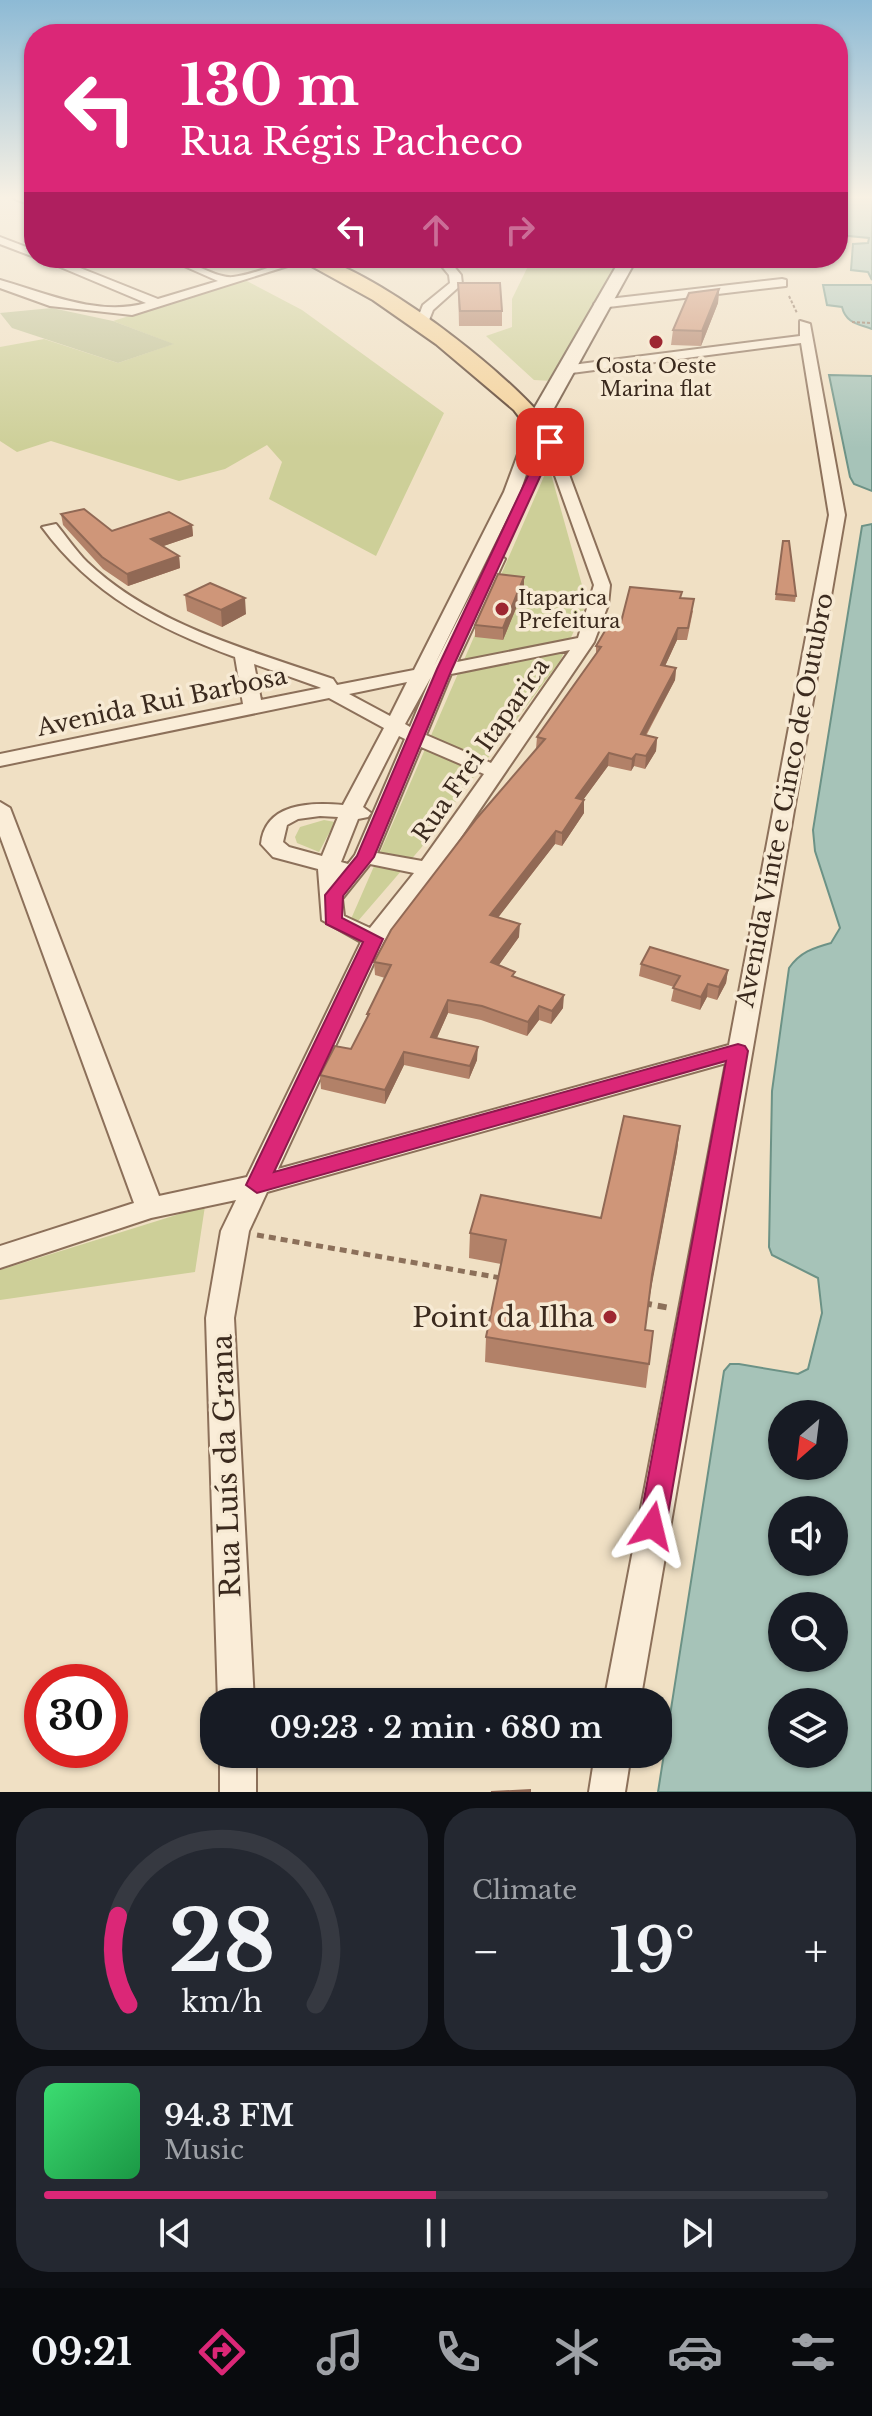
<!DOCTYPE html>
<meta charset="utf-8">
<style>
body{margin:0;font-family:"Libre Baskerville",serif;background:#242831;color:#f1f3f6;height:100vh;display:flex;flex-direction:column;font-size:30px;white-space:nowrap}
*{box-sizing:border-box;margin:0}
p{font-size:26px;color:#9ea1a6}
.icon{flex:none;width:44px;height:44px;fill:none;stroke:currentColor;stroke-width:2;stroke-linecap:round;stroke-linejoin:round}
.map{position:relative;height:1792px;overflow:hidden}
.panel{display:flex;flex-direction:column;gap:16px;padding:16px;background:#0d0f14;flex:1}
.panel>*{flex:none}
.guide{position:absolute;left:24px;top:24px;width:824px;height:244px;border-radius:32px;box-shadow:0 2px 6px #0004;background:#db2777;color:#fff;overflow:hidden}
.needle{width:52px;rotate:208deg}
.fabs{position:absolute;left:768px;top:1400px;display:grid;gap:16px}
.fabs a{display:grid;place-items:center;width:80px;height:80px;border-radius:50%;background:#171b24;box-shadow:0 2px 6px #0004;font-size:40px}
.speed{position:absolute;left:24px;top:1664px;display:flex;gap:16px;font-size:40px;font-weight:700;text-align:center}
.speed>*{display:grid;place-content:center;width:104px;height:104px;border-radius:50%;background:#171b24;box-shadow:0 2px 6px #0004;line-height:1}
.speed .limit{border:12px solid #d22;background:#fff;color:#111}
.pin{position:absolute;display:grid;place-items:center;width:68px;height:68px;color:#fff;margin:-34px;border-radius:16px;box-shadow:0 4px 12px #0006}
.me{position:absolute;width:88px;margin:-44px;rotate:10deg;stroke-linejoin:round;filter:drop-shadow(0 0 6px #0008)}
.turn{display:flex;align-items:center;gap:28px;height:168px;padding:0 24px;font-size:36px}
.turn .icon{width:104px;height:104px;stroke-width:2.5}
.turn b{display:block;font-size:56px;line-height:68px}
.lanes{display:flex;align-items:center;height:76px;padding:0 24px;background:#0003;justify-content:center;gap:40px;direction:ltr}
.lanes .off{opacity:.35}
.big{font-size:60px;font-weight:600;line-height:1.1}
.panel .tile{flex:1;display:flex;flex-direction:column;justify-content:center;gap:12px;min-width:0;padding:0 28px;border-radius:32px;background:#242831}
.panel .dial{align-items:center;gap:0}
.dial svg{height:208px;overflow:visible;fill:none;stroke:#363941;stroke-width:7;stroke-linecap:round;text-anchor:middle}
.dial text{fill:#f1f3f6;stroke:none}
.song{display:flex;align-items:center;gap:24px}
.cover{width:96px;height:96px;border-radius:12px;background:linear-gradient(135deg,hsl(140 70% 55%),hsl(140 70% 35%))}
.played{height:8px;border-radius:4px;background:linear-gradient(90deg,#db2777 50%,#363941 50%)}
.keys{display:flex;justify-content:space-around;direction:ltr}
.heat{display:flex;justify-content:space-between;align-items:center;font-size:44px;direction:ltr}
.panel .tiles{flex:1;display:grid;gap:16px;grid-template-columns:1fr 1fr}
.tile:last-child{grid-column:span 2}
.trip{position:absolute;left:200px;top:1688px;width:472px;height:80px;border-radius:32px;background:#171b24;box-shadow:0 2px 6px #0004;font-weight:600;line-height:80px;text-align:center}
.dock{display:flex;height:128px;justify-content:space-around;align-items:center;background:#090b0e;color:#9ea1a6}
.dock .icon{width:56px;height:56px}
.dock .active{color:#db2777}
.dock b{font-size:36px;color:#f1f3f6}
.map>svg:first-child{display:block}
.green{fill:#cdcf98}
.cemetery{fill:#c1c397}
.water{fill:#a6c3b8;stroke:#6c9286;stroke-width:2;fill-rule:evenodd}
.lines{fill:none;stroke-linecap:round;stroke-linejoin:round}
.street-casing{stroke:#8c705a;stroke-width:4}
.secondary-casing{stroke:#6d523d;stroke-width:4}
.primary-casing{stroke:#593f2e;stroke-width:4}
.path-far2{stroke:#8c705a;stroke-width:2;stroke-dasharray:3 2;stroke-linecap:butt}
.path-far1{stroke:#8c705a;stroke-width:5;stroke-dasharray:7 5;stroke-linecap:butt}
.path{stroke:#8c705a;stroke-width:6;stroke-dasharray:9 6;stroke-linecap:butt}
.street{fill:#faedd8;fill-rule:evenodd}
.secondary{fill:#faedd8;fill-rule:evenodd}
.primary{fill:#f4d29b;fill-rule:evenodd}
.wall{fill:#b28168}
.shaded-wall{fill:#916955}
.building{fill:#cf9679;stroke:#916955;stroke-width:2}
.route{fill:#db2777;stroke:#8e194d;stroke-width:2}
.poi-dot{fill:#9d2731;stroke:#f7ead4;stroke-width:3}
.labels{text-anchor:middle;stroke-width:7;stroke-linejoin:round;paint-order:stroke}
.far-poi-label{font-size:20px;fill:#3b2a1e;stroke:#f7ead4}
.street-label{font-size:24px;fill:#3b2a1e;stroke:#f7ead4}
.near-poi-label{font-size:28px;fill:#3b2a1e;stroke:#f7ead4;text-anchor:end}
.near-street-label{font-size:28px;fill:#3b2a1e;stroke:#f7ead4}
</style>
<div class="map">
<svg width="872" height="1792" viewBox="0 0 872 1792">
<rect width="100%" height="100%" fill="#f0e0c4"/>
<path class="green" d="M532,258H620L552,381L534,380L486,336L512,327V299Z
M245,280L302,310L444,413L376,556L269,499L282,462L267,445L225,469L179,481L51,441L17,452L0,441V347L44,339L118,363L173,344L113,321Z
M545,474H551L587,603L560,661L421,848L358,921L351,919Z
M324,820L335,822L319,852L297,843L295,837L300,827Z
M205,1206L195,1272L0,1300V1270Z"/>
<path class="cemetery" d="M52,308L113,321L174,344L118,363L12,328L0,313Z"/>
<path class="water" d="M838,197H872V280L868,272L851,270L853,244L868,243L869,238L838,235Z
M823,285H872V329C860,324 846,324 842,307L827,305Z
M829,375L872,376V491L854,484L850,477Z
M872,524V1792H658L724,1371L730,1364H739L798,1374L808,1369L822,1313L818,1278L772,1255L769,1247L772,1091L789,968C800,952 813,948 831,943L840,928L815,851L813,830L862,526ZM834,1414V1466H782V1414ZM834,1510V1562H782V1510ZM834,1606V1658H782V1606ZM834,1702V1754H782V1702Z"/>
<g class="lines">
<g class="street-casing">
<path id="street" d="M14,197L34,199V206L15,199Z
M0,237L34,250V257L0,244Z
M39,258H55L158,299L218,281L166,258C189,258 215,279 233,277C260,274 284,258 313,258L132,315L50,306L0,288V280C45,293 99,317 146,303Z
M435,258H447L461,275L462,284L433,310L429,320L423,324L417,320L423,305L450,283L449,275Z
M782,279L786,280V286L600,308L594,304L600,300Z
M800,321L810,324L845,515L640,1702H604L726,1063L267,1192L249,1231L234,1318L254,1702H218L206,1318L221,1231L236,1200L151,1218L0,1268V1246L134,1203L0,836V802L10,808L159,1196L247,1177L361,942L322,920L318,869L273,857L261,844C265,803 310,802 343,805L384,728L329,698L0,766V754L243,704L235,657C158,629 91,594 42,527L56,524C66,536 76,551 87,562C153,625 249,650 333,679L337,685L414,670L504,492L531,419L538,415L545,419L520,492L434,666L489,559L497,554L505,559L457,662L578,638L594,585L543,442L545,439L557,442L610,585L608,605L594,642L436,874L384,941L278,1169L729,1045L829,515L801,343L564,374L557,370L564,366L800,336ZM570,650L491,763L426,735L451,674ZM254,664L319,687L321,688L261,700ZM431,677L410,727L405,724ZM407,682L390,716L349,694ZM399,736L405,739L355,855L348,864L341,862L358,819L368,817L371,813L363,807ZM421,747L484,774L422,861L377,853ZM320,816L338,817L322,856L289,847L283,842L287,825L298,819ZM370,864L414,873L370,928L344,916L342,899Z
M220,1754H256V1792H220Z
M595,1754H631L625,1792H589Z"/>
</g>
<g class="secondary-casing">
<path id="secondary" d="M621,258H637L548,419L545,423H531L528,419Z"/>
</g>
<g class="primary-casing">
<path id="primary" d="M297,258C305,258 315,257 322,259C385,277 528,386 561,442L558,447H542L514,410L436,344L373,300Z"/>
</g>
<path class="path-far2" d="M789,296L797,313
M852,322L872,323"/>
<path class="path-far1" d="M257,1235L501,1278"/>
<path class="path" d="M643,1303L670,1308"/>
<use href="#street" class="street"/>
<use href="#secondary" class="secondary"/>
<use href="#primary" class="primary"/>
</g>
<path class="wall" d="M458,283L502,311V326H459Z
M719,289L718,303L701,346L671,345L673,330Z
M61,514L112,531L192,525L193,536L163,546L179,556L180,568L128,586L103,569L63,525Z
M783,541L796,596L795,602L775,600Z
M524,589L503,640L475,637V625Z
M185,595L246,614L222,627L187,611Z
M681,598L693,611L687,640H677L665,666L676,668L675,680L646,736L657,738L656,751L645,769L634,766L631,771L608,766L583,800H584V813L562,846L555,844L498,917L519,937L498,966L563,1008L551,1024L539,1020L527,1036L481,1020L448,1013L437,1038L477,1060L469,1079L404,1065L385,1104L321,1089L320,1075L351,1049L367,1019V1014L385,978L375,975L374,962L536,749L537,737L596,654V646L620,626Z
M641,964L728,970L726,983L717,1000L707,997L700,1010L671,1001L674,987L639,976Z
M680,1126L677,1151L649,1297L645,1330L653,1331L646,1388L485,1362L486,1337L501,1264L469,1258L470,1233L601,1218Z"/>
<path class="shaded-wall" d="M719,289L718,303L701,346L702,331Z
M192,525L193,536L152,550L151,539Z
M179,556L180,568L128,586L127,574Z
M524,577V589L503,640V628Z
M245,598L246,614L222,627L221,610Z
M678,628L677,640L660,677L661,665Z
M676,668L675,680L639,747L641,734Z
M657,738L656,751L645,769L646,756Z
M609,753L608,766L575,811L576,798Z
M636,754L634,766L631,771L632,759Z
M584,800V813L562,846V833Z
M556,831L555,844L490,928V915Z
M520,924L519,937L491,976V962Z
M728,970L726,983L717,1000L719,987Z
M708,984L707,997L700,1010L701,997Z
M564,995L563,1008L551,1024L552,1011Z
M448,1000V1013L431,1051V1037Z
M539,1006V1020L527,1036L528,1022Z
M478,1047L477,1060L469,1079L470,1066Z
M404,1052V1065L385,1104V1090Z
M680,1126L677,1151L649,1300L652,1275Z"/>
<path class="building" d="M458,283H500L502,311H460Z
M719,289L702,331L673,330L689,293Z
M84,509L112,531L169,512L192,525L151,539L179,556L127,574L102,557L61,514Z
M783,541H789L796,596L776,594Z
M498,574L524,577L503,628L475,625Z
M210,583L245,598L221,610L185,595Z
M630,587L682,592L680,598L694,599L688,628H678L661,665L676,668L641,734L657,738L646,756L636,754L632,759L609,753L576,798L584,800L562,833L556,831L490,915L520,924L491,962L515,972L512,976L564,995L552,1011L539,1006L528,1022L482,1006L448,1000L431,1037L478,1047L470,1066L404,1052L385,1090L320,1075L335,1046L351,1049L369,1014H367L391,965L374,962L391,930L477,818L545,739L537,737L601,647L596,646L609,624L620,626Z
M650,947L728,970L719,987L708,984L701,997L673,988L680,976L641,964Z
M624,1116L680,1126L652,1275L645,1330L653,1331L649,1364L486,1337L506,1240L470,1233L481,1195L601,1218Z
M530,1790V1792H491Z"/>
<linearGradient id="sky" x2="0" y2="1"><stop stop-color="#8dbad5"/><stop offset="0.44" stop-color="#f8f1e4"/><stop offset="1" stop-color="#f8f1e4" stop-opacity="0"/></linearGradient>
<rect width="872" height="448" fill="url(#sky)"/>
<path class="route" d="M550,438L556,442L452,669L374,857L343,896L342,918L383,939L274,1172L738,1044L745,1046L748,1051L666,1526L662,1535L652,1538L643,1535L639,1526L726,1061L257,1193L246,1185L363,942L326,924L325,895L357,856L437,669L544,442Z"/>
<g class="poi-dot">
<circle cx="656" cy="342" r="8"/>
<circle cx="502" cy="609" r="8"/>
<circle cx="610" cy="1317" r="8"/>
</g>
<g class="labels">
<g class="far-poi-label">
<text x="656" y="373">Costa Oeste<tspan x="656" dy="23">Marina flat</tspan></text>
<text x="518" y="605" text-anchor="start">Itaparica<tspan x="518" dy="23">Prefeitura</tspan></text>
</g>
<g class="street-label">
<text transform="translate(162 702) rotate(-12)" y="8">Avenida Rui Barbosa</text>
<text transform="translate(481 750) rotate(-55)" y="8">Rua Frei Itaparica</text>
<text transform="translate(785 800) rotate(-79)" y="8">Avenida Vinte e Cinco de Outubro</text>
</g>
<g class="near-poi-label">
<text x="594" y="1327">Point da Ilha</text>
</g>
<g class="near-street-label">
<text transform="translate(226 1466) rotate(-92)" y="10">Rua Luís da Grana</text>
</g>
</g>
</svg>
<div class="fabs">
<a><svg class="needle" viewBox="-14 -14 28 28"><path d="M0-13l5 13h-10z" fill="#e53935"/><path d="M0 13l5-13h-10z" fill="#9ea1a6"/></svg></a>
<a><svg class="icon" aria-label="sound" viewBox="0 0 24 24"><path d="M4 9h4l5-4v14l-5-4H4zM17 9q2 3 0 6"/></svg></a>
<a><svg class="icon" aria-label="search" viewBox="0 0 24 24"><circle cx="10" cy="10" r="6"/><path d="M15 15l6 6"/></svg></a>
<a><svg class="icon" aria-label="layers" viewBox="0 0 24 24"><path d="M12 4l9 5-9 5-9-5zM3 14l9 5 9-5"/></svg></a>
</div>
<div class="speed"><div class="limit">30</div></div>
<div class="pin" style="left:550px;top:442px;background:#d93025"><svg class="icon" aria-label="arrive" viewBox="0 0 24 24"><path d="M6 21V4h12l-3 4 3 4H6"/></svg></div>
<svg class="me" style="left:652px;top:1526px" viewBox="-20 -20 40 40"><path d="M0-17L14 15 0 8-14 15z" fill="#db2777" stroke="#fff" stroke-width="4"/></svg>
<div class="trip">09:23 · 2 min · 680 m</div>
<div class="guide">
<div class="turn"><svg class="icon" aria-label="left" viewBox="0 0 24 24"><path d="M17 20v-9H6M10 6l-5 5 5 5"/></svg><div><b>130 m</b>Rua Régis Pacheco</div></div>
<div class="lanes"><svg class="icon" aria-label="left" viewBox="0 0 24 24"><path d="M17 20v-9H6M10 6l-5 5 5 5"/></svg><svg class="icon off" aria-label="ahead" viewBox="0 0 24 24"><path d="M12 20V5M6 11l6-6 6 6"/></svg><svg class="icon off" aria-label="right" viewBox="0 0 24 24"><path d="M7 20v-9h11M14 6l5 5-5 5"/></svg></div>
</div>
</div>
<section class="panel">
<div class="tiles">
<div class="tile dial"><svg viewBox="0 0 100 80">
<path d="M14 69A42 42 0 1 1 86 69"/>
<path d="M14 69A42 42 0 0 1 10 35" stroke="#db2777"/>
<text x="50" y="56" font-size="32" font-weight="700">28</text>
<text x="50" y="72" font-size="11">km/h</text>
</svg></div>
<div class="tile"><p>Climate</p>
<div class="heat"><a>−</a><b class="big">19°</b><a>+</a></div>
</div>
<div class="tile">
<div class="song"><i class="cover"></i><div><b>94.3 FM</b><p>Music</p></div></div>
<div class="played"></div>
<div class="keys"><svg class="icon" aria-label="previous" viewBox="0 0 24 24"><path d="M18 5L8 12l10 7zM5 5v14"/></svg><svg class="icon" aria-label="pause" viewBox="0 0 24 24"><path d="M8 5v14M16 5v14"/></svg><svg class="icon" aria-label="next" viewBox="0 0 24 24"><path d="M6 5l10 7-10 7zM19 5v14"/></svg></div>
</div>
</div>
</section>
<nav class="dock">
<b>09:21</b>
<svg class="icon active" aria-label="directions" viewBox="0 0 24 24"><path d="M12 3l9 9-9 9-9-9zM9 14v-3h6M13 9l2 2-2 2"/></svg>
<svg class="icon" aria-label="music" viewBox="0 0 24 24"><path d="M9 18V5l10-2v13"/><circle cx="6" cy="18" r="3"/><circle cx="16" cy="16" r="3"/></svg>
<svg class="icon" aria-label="phone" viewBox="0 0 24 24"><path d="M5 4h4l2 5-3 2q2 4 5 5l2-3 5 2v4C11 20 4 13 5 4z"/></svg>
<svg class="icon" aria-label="climate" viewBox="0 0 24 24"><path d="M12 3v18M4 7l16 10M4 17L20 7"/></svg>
<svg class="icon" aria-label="car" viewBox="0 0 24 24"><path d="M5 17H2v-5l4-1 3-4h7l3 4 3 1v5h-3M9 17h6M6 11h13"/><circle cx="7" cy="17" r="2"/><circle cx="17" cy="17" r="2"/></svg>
<svg class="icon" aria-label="filters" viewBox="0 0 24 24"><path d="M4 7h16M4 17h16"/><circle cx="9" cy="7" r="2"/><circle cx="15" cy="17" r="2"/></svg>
</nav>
